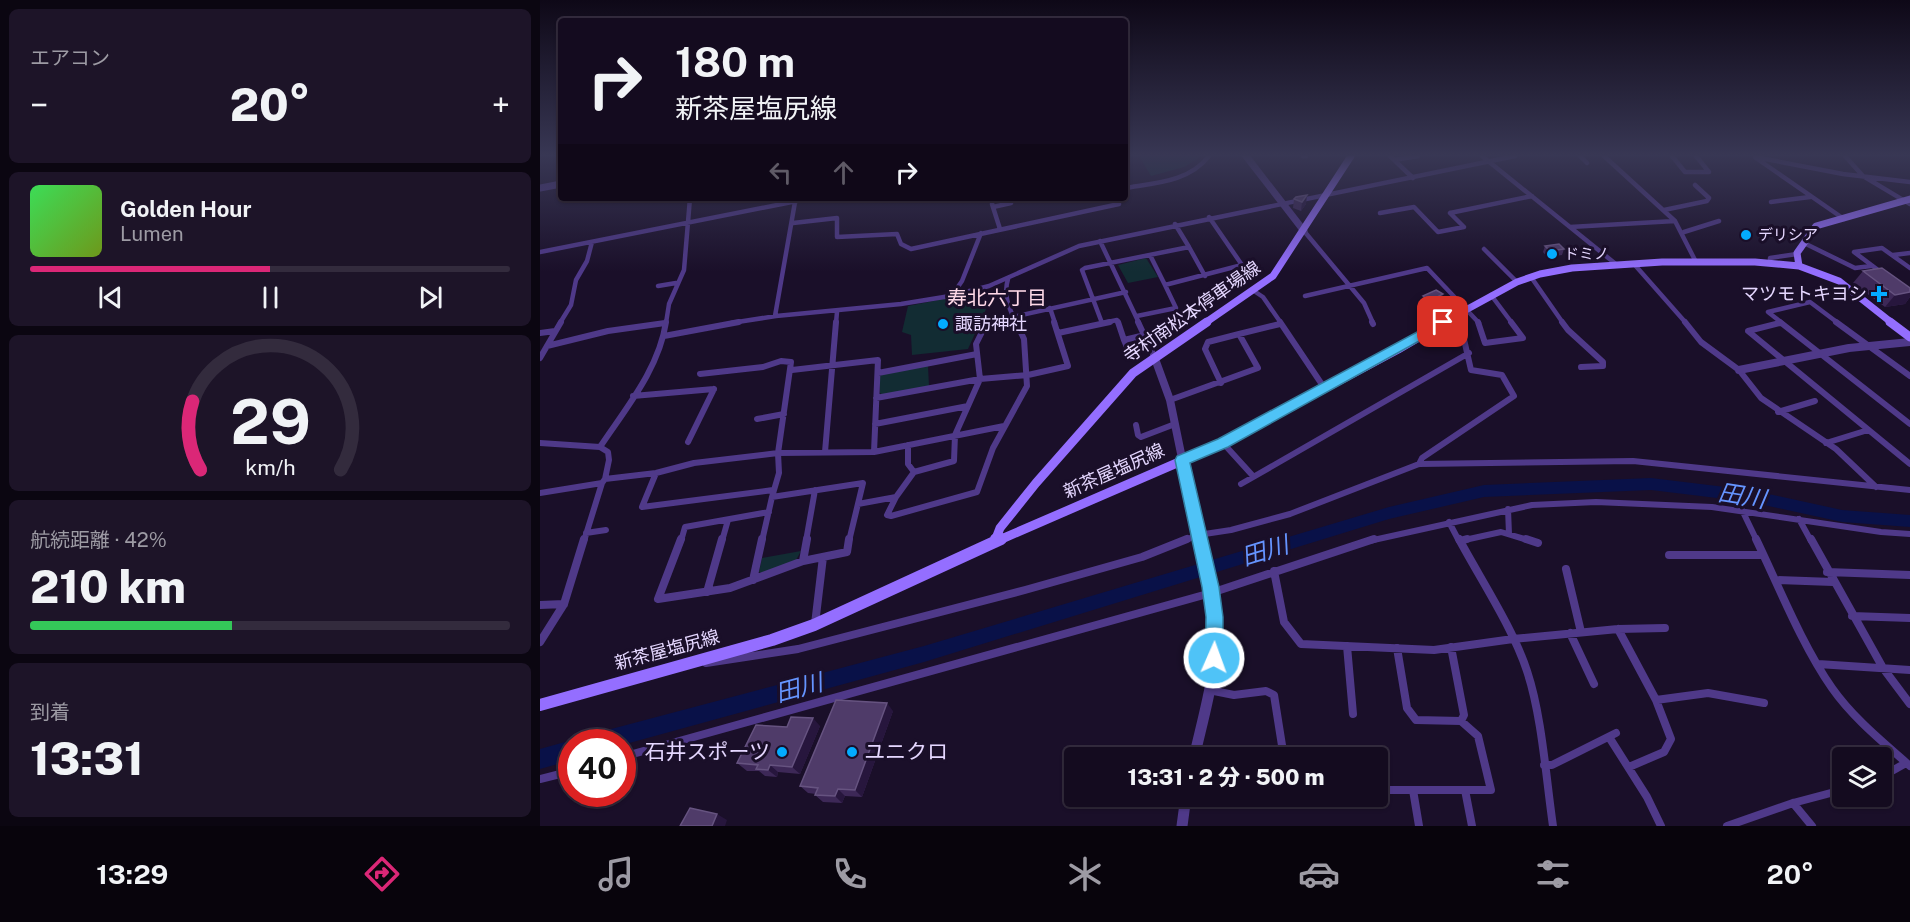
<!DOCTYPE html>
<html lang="ja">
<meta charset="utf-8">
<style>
body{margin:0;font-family:"Public Sans","Noto Sans JP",sans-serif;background:#1d1428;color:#f1f3f6;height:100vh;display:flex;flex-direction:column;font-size:22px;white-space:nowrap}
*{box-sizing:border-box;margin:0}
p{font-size:20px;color:#9d9ba4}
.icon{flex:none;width:33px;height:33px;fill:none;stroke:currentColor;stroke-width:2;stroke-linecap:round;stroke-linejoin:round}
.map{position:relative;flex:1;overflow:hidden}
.details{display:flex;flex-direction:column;gap:9px;padding:9px;background:#0b0611;width:540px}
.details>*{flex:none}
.top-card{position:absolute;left:18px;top:18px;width:570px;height:183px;border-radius:6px;box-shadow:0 2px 4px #0004,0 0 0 2px #332b3d;background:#140b1f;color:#f1f3f6;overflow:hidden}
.controls{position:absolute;left:1292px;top:747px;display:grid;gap:12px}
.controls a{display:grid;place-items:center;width:60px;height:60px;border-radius:6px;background:#140b1f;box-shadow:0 2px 4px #0004,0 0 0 2px #332b3d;font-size:30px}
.speed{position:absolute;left:18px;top:729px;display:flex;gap:12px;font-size:30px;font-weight:700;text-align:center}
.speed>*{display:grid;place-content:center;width:78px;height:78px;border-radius:50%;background:#140b1f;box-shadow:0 2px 4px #0004,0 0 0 2px #332b3d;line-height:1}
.speed .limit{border:9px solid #d22;background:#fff;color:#111}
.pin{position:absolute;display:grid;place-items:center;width:51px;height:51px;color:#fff;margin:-26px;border-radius:12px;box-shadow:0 3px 9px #0006}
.me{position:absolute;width:66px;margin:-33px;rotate:2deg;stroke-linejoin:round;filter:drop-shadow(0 0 4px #0008)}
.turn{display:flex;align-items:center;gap:21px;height:126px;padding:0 18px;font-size:27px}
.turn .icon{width:78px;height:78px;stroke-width:2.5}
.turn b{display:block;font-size:42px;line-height:51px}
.lanes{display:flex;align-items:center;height:57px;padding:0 18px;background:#0003;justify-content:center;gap:30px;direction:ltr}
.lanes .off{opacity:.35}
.big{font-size:45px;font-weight:800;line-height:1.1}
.details .widget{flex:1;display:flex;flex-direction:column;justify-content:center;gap:9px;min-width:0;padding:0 21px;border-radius:9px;background:#1d1428}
.details .dial{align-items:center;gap:0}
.dial svg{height:156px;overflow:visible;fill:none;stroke:#332b3d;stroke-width:7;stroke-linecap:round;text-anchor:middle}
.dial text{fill:#f1f3f6;stroke:none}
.song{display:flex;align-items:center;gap:18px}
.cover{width:72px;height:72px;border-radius:9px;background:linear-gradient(135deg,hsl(130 70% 55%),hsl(80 70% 35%))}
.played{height:6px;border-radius:3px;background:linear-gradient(90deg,#db2777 50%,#332b3d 50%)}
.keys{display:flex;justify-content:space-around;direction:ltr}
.heat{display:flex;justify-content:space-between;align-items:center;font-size:33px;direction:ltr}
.charge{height:9px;border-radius:4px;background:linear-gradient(90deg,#34c759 42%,#332b3d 0)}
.trip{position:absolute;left:524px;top:747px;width:324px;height:60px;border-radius:6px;background:#140b1f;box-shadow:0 2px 4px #0004,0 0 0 2px #332b3d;font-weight:800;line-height:60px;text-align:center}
.tabs{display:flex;height:96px;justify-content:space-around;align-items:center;background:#08040c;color:#9d9ba4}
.tabs .icon{width:42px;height:42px}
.tabs .selected{color:#db2777}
.tabs b{font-size:27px;color:#f1f3f6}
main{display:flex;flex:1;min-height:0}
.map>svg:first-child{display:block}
.green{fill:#122c33}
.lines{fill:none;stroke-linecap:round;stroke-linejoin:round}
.river{fill:#091148;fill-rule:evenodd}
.minor-far2{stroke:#4f3989;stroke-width:4.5}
.minor-far1{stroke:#4f3989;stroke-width:6}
.minor{stroke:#4f3989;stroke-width:8}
.tertiary-far2{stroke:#4f3989;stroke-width:7}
.tertiary-far1{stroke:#4f3989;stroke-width:8}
.tertiary{stroke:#4f3989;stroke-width:11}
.secondary-far2{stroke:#946eff;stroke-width:7}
.secondary-far1{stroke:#946eff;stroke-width:9}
.secondary{stroke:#946eff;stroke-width:12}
.wall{fill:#3d2857}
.shaded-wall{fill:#27163d}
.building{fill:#4f3b69;stroke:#665380;stroke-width:1.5}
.route{fill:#4fc3f7;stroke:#337fa1;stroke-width:1.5}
.poi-dot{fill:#03abff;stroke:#1a0f29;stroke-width:2}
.labels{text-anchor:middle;stroke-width:6;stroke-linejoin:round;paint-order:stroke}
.far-poi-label{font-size:15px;fill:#e5d7ff;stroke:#1a0f29;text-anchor:start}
.poi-label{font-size:18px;fill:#e5d7ff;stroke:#1a0f29;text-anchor:end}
.street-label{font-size:18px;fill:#e5d7ff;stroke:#1a0f29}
.neighbourhood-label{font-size:20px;fill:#ffd9e8;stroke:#1a0f29}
.near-poi-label{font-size:21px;fill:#e5d7ff;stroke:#1a0f29;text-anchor:end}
.near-water-label{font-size:24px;font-style:italic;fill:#6594ff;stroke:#1a0f29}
</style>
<main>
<section class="details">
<div class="widget"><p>エアコン</p>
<div class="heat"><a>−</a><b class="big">20°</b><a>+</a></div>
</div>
<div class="widget">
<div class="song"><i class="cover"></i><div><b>Golden Hour</b><p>Lumen</p></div></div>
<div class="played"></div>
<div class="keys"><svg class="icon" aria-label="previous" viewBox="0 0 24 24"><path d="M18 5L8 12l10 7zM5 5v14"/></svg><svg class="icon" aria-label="pause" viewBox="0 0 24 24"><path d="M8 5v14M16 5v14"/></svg><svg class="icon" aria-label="next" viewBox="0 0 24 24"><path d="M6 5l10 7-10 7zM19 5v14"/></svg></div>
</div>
<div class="widget dial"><svg viewBox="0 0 100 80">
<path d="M14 69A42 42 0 1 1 86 69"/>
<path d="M14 69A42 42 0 0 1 10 34" stroke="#db2777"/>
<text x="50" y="56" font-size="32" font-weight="700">29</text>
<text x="50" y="72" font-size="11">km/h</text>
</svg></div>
<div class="widget"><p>航続距離 · 42%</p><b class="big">210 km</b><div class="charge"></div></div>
<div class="widget"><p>到着</p><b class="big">13:31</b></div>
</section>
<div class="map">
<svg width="1370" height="826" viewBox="0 0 1370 826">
<rect width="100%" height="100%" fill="#1a0f29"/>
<path class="green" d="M599,156H662L644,167L611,176Z
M606,258L618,277L588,283L578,265Z
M429,294L447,307L428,349L372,355L371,335L362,332L368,306Z
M388,366L389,386L343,395L340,393V376L344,374Z
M261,551L256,560L222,573L219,572L222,558Z"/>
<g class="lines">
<path class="river" d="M1111,478L1210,490L1302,510L1370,515V527L1302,522L1210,502L1111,490L944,497L849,519L384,662L82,745V742H50L53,735L60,732L384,646L849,507L944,485Z
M32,740L37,742H32V760L0,769V749Z"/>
<path class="minor-far2" d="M763,156H766
M850,156L873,178
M942,156L1077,265
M1040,156L1047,163
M1064,156L1135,221L1156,262
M1132,156L1145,172H1169L1156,156
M1305,156L1323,176L1370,204
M1215,157L1303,174L1370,182
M1216,158L1304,219
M854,160L878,156
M585,188C615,183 649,182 669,156
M453,198L452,204L460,229
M1231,202L1270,197
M453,207L471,203
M1124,210L1167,201L1169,198L1155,185
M840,213L874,207L898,232L924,227L910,213
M910,213L992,196
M253,223L297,218V237L357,234L361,244L371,249L579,204L575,198
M635,224L649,247
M1030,227L1135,221
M764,231L824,303L833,323
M1144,232L1179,221
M560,241L599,323
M1266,244L1315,268L1331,266
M944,249L977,282
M0,252L272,198
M610,255L625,285
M1353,255L1370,253
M1230,262V258L1257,254
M1094,264L1146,323
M1342,273L1314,252L1342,248L1370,268
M991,277L1023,323
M468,279C463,295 469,308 476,323
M118,286L136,283
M714,291L723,297L741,323
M413,294L422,281L441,233
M951,295L972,323
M765,296L887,268L939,323
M510,308L515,323
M235,316L255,202
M597,316L636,308L625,285L702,265L669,217
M20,323L31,305L36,280L47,261L52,242
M126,323L129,304L144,270L150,198
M191,323L236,316L361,304L410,296L449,286L539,246L975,156
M296,323L297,312
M445,323L586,292
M562,323L542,270L545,268L649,247L665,276
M563,323L577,320L578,323
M1242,323L1228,312L1270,302L1298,323"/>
<path class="minor-far1" d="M578,322L584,340L605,335
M598,322L614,356
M740,322L785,389
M832,322L833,324
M938,322L945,343L983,338L971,322
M1022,322L1028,330L1063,362V366L1041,367
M1145,322L1161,342L1199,370L1221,398L1296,449L1336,487
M1240,322L1370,424
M1296,322L1370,376
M1240,323L1208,331L1370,464
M0,333L15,331
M518,333L570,322
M124,336L199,322
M584,340L590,354
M7,346L68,331L125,323
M0,358L21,322
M252,370L338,360L334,452
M338,373L437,354
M160,374L223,367L241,361L251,362L238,453L239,473L232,497L323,483L309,541
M681,383L665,349L668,342L699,334
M93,396L174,389
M336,398L440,379L488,375L528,366L514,322
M630,400L718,368L699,334L740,324
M1238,412L1275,401
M217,419L244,414
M335,424L428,406L440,379L436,344L447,322
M596,425L598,435L601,437L635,424
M148,442L174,389
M0,443L60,447L68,452L69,460L65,479
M683,443L713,476
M1286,443L1328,430
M368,445V464L374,472
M60,447C86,408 119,369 126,322
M285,452L296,322
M879,464L882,458L974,396L962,375L931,370L923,335L904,322
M116,473L102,507L233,490
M701,484L929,353
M0,493L62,483L65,479L116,473L154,463L238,453L334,452L464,426
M356,497L347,515L351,516L437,492L453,448L487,386L484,339L476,322
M318,504L356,497L374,472L414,461L415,435L428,406
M968,509L969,534
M1202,510L1217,541
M1259,519L1271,541
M909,522L919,541
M46,533L66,530
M44,541L62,483
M141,541L145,527L229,512
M182,541L188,520
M222,541L232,497
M266,541L275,490
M643,541L658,535L691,530L750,514L879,464L1093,461L1370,490
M829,541L992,505L1056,502L1172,507L1341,532L1370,534
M920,541L961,532L991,541"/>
<path class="minor" d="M141,539L118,599L190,588L263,561L307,552L309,539
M919,539C941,580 973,628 987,671C1002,716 1006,778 1013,826
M986,539L998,543
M1216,539C1239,587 1262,645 1292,688C1313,718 1343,742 1370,766
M1271,539L1343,668L1370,704
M920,541L927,539
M1129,555H1223
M263,561L267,539
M1026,569L1041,632
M734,571L744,622L761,644L894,650L973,639L1078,629L1125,628
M1287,572L1370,575
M213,580L222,539
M1236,580L1293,582
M167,592L182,539
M0,605L24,604
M1312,616L1370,618
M275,624L283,557
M1078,629L1116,700L1131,739L1124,752L1089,767
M1030,633L1054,684
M0,642L24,604L44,539
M807,646L813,714
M857,648L867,708L876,720L921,721L924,715L911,647
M166,663L258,649L485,590L602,557L647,539
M1278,664L1370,670
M669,690L694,695L726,691L734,695L744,758
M1116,700L1168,693L1224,703
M1069,737L1107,797L1121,826
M82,757L671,593L834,539
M1004,765H1012L1076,733
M1341,777L1366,763
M0,779L32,771
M837,790H951L938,736L921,721
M873,790L879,826
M925,790L932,826
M1253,803L1272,826
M1187,826L1253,803L1302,790"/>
<path class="tertiary-far2" d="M706,156L764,231
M0,188L21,184"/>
<path class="tertiary-far1" d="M614,356L630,400L659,541
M1199,370L1309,348L1370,342"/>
<path class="tertiary" d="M654,758C664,713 680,663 675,617C672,591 664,565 659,539
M642,826L646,796"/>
<path class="secondary-far2" d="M1259,266L1257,253L1276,226L1370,199
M665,323L733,276L811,156
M902,323L977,282L1000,274L1032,268L1122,262H1215L1259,266L1299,281L1352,323"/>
<path class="secondary-far1" d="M1350,322L1370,337
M455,541L460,528L496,483L593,373L667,322
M457,541L683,443L858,349L904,322"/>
<path class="secondary" d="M455,542L456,539
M0,705L232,640L274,625L461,539"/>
</g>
<path class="wall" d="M754,199L766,204L761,211L753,208Z
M1005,246L1024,249L1022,255L1007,257L1003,252Z
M1323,271L1370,288V297L1365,304L1345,307L1313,283Z
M903,294L901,300L888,307L882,302L883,296Z
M353,711L322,797L305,796L302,803L283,802L275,795L276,794L268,793L260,786Z
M280,726L260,774L238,772L237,777L225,776L219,771H207L197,763L247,727Z"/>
<path class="shaded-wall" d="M767,195L766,204L761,211L762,202Z
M1370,292V297L1365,304L1345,307L1355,295Z
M903,294L901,300L888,307L890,301Z
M347,703L353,711L322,797L315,790Z
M273,718L280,726L260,774L252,767Z
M230,765L238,772L237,777L228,770Z
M298,789L305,796L302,803L295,796Z
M177,814L187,820L185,826H172Z"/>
<path class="building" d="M767,195L762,202L754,199L756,197Z
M1019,244L1024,249L1010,251L1005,246Z
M1342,268L1370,288V292L1355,295L1323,271Z
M896,290L903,294L890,301L883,296Z
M296,700L347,703L315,790L298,789L295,796L275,795L278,788L260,786Z
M251,717L273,718L252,767L230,765L228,770L216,769L218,765L197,763L216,725L247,727Z
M150,808L177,814L172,826H140Z"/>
<linearGradient id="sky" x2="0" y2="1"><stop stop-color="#0e0817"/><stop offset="0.57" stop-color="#383754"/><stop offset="1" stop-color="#383754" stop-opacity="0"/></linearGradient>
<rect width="1370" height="272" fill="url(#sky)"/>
<path class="route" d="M903,318L908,319V325L688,447L650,463L679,587L683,617V658L681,664L674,667L668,664L665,658L666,617L662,587L635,460L637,456L678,439Z"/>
<g class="poi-dot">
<circle cx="1206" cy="235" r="6"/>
<circle cx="1012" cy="254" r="6"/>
<path d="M1336 285h6v6h6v6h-6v6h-6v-6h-6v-6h6z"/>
<circle cx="403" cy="324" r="6"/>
<circle cx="242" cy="752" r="6"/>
<circle cx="312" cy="752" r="6"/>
</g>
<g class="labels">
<g class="far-poi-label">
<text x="1218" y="240">デリシア</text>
<text x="1024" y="259">ドミノ</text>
</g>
<g class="poi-label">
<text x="1327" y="300">マツモトキヨシ</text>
<text x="415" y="330" text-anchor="start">諏訪神社</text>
</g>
<g class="street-label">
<text transform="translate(652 312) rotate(-35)" y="6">寺村南松本停車場線</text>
<text transform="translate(574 471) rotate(-24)" y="6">新茶屋塩尻線</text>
<text transform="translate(127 650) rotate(-15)" y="6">新茶屋塩尻線</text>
</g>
<g class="neighbourhood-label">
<text x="457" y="305">寿北六丁目</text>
</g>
<g class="near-poi-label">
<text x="230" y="759">石井スポーツ</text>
<text x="324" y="759" text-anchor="start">ユニクロ</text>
</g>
<g class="near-water-label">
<text transform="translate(1202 496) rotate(9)" y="8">田川</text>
<text transform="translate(725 551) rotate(-17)" y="8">田川</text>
<text transform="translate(259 688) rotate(-15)" y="8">田川</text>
</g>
</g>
</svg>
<div class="controls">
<a><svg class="icon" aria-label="layers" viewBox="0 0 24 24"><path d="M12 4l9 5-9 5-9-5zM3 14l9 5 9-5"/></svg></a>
</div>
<div class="speed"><div class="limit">40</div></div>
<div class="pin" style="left:903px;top:322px;background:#d93025"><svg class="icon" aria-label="arrive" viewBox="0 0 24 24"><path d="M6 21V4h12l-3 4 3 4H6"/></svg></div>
<svg class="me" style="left:674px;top:658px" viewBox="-20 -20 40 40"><circle r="17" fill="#4fc3f7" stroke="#fff" stroke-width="3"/><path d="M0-11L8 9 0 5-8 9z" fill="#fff"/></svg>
<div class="trip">13:31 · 2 分 · 500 m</div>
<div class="top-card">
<div class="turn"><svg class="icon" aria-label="right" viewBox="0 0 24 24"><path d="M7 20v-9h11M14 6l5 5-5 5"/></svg><div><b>180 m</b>新茶屋塩尻線</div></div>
<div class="lanes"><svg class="icon off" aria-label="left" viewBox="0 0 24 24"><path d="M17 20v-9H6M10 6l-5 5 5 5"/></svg><svg class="icon off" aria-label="ahead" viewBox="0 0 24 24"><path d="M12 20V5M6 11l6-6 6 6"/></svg><svg class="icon" aria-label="right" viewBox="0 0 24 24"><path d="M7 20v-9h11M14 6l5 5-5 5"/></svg></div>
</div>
</div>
</main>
<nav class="tabs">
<b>13:29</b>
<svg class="icon selected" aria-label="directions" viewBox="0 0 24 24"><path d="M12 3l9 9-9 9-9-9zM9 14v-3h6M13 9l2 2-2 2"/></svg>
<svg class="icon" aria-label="music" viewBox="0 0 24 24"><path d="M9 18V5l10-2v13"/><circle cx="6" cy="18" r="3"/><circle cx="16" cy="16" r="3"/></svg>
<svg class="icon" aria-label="phone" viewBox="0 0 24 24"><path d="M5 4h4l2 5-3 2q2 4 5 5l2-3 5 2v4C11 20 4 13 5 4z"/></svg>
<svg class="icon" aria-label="climate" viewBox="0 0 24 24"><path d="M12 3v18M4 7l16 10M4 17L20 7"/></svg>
<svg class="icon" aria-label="car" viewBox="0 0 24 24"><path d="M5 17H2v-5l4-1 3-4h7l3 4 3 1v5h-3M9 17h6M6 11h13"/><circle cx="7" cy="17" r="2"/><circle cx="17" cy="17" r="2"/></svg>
<svg class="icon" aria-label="filters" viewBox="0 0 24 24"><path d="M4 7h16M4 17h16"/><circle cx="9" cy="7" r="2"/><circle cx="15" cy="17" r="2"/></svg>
<b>20°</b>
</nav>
